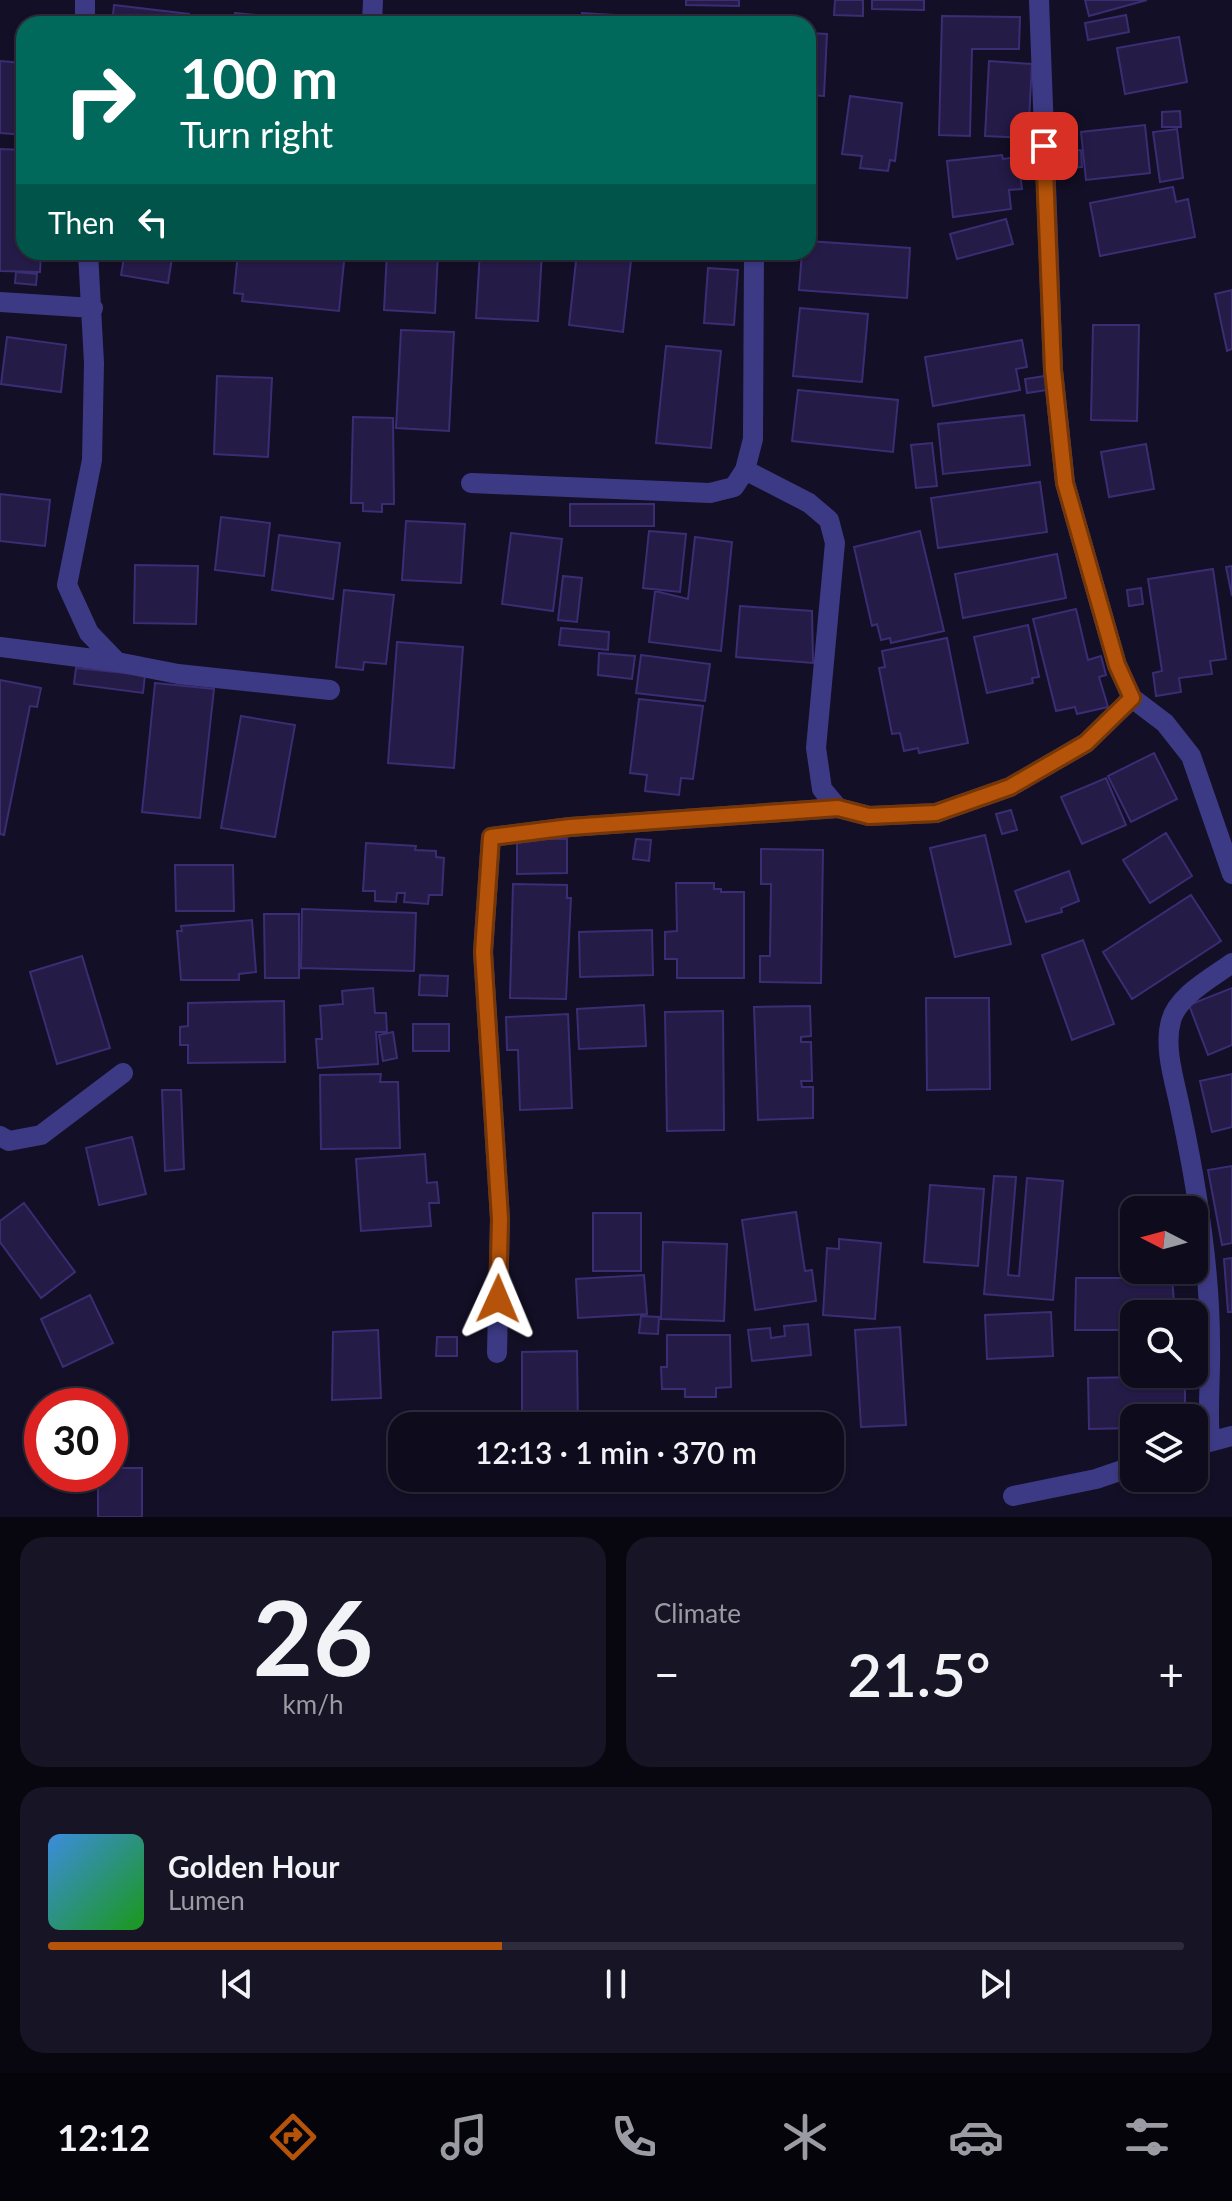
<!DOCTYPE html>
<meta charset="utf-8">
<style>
body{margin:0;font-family:Lato,sans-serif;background:#171425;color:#f1f3f6;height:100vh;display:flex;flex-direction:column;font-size:30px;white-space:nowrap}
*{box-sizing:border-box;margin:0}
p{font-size:26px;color:#9b9ba3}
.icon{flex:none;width:44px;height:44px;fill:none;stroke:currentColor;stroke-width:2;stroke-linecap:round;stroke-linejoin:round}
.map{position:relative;height:1517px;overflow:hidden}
.sheet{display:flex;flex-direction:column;gap:20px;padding:20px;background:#08060f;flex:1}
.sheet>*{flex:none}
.guide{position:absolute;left:16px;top:16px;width:800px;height:244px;border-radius:24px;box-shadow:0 2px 6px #0004,0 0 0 2px #2e2b3b;background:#00695c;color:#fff;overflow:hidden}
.needle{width:52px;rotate:276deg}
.tools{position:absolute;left:1120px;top:1196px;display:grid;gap:16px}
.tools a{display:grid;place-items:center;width:88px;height:88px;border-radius:16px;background:#0e0b1c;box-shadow:0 2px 6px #0004,0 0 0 2px #2e2b3b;font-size:40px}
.speed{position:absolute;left:24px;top:1388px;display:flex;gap:16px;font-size:40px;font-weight:700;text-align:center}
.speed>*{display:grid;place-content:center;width:104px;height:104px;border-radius:50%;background:#0e0b1c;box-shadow:0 2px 6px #0004,0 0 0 2px #2e2b3b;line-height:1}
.speed .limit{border:12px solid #d22;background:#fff;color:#111}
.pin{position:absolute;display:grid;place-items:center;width:68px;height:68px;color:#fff;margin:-34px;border-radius:16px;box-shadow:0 4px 12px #0006}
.me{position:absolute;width:88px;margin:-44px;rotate:1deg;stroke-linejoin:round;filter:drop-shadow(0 0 6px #0008)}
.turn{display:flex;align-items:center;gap:28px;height:168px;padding:0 32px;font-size:36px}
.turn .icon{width:104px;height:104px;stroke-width:2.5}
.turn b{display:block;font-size:56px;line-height:68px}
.then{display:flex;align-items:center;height:76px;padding:0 32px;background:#0003;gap:16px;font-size:30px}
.big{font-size:60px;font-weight:600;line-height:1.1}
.sheet .tile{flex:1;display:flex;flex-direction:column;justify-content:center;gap:12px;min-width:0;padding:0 28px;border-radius:24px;background:#171425}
.sheet .dial{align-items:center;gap:0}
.dial b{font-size:104px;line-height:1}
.song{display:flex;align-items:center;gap:24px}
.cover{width:96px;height:96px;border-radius:12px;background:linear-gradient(135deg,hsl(210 70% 55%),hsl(120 70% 35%))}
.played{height:8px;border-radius:4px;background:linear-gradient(90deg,#b45309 40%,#2e2b3b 40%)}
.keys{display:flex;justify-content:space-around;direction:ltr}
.heat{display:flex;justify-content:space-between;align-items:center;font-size:44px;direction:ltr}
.sheet .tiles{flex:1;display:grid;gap:20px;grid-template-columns:1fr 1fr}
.tile:last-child{grid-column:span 2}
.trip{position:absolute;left:388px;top:1412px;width:456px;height:80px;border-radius:24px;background:#0e0b1c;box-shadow:0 2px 6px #0004,0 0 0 2px #2e2b3b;font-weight:600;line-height:80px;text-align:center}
.dock{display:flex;height:128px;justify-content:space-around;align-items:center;background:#06040b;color:#9b9ba3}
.dock .icon{width:56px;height:56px}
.dock .current{color:#b45309}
.dock b{font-size:36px;color:#f1f3f6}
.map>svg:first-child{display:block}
.building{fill:#241b47;stroke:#3b2d73;stroke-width:2}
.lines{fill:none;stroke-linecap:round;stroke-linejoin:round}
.minor{stroke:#3d3a85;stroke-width:20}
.route-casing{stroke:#753606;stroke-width:20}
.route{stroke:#b45309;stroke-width:14}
</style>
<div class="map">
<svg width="1232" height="1517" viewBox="0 0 1232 1517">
<rect width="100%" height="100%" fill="#130f26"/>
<path class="building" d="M686,0H739V6L686,5Z
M835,0H863V16L834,15Z
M872,0H924V10L872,9Z
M1085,0H1147L1089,16Z
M114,5L189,14L188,24H112Z
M235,13L349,24H234Z
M582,13L647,17L646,24H582Z
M1126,15L1129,32L1088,40L1085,23Z
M942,16L1020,17L1019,49H972L970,136L939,135Z
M808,33L827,34L824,96L808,95Z
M1179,37L1187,82L1125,94L1117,48Z
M0,61L24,63V135L0,133Z
M989,61L1032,64L1028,138L985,136Z
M850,96L902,103L895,161L890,160L888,171L860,168L862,156L842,154Z
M1180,111L1181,127H1162V112Z
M1145,125L1150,173L1086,180L1081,132Z
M1177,129L1183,178L1160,182L1153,132Z
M0,149L24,150V252H41L40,272L0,271Z
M1081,150L1082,167L1063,168L1062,151Z
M1002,155L1003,159L1018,157L1022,189L1009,190L1011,209L953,217L947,161Z
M1173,187L1176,202L1188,199L1195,237L1100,256L1090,203Z
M1006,219L1013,244L957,259L950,234Z
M808,241L910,248L907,298L799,290L802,252H808Z
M125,252H173L168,283L121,275Z
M238,252H345L339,311L242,301L243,294L234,293Z
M387,252H438L435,313L384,310Z
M480,252H542L538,321L476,318Z
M577,252H632L623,332L569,325Z
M708,268L738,270L734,325L704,323Z
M16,272L37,274L36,285L15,283Z
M1232,290V349L1227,351L1215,294Z
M800,308L868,314L862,382L793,376Z
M1093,325H1139L1137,421L1091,420Z
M401,330L454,332L449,431L396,428Z
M7,337L66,345L61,392L1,384Z
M1022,340L1027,367L1016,369L1020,390L933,406L925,357Z
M666,346L721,351L711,448L656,443Z
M217,376L272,378L268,457L214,454Z
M1045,376L1047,390L1027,393L1025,379Z
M798,390L898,400L893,452L792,441Z
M1024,415L1030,465L943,474L938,424Z
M353,417L393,418L394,504H382V512L363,511V503H351Z
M932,443L937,486L916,488L911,445Z
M1146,444L1154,489L1109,497L1101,452Z
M1040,482L1047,532L938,548L931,498Z
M0,494L50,500L45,546L0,541Z
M570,504H654V526H570Z
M221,517L270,523L264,576L215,570Z
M406,521L465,524L461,583L402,580Z
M649,531L686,534L680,592L643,588Z
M920,531L944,631L891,643L890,638L881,640L877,624L872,626L854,547Z
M511,533L562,539L553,611L502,604Z
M279,535L340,543L333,599L272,590Z
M695,537L732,542L721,651L649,642L655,591L688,599Z
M1057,554L1066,598L963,618L955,574Z
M135,565L198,566L196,624L134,623Z
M1232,566V596L1226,567Z
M1213,569L1226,659L1210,661L1212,674L1179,678L1181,692L1156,696L1153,673L1162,671L1148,579Z
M563,576L582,578L577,622L558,620Z
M1141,588L1143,604L1129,606L1127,590Z
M344,590L394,595L386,664L364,662L363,670L336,667Z
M740,606L812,611L813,663L736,657Z
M1076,609L1088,660L1101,656L1106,675L1099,677L1108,707L1077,714L1075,707L1056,711L1033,619Z
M1028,625L1039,677L1032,678L1033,683L987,693L974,637Z
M561,628L609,632L608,650L559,645Z
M947,638L968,743L919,753L918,748L904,751L900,733L892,734L879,668L885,667L882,651Z
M397,642L463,647L454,768L388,763Z
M599,653L635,656L632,679L598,675Z
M641,655L710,664L705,701L636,693Z
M76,668L145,675L143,693L74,684Z
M0,680L41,688L37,707L30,706L4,835L0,834Z
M155,683L214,689L200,818L142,812Z
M639,699L703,706L693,779L681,778L679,795L645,791L647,775L630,773Z
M241,716L295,725L275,837L221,828Z
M1154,753L1177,799L1131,822L1108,776Z
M1106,778L1126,825L1082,844L1061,797Z
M1011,810L1017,830L1002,834L996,814Z
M1166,833L1192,876L1150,903L1123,860Z
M985,835L1011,944L955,957L930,848Z
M517,839H567V873L517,874Z
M636,839L651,840L649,861L633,859Z
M366,843L416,846L415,850L436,851V857L444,858L442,895H429L428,904L404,902L405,893H397L396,902L375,901V891H363Z
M761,849L823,850L821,983L760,982V956H770L771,884H761Z
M175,865H233L234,911H176Z
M1069,871L1079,901L1061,908L1062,912L1026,922L1015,891Z
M676,883H714V889H721V892H744V978H677V959H665V932L677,931Z
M513,884L567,885V898H571L566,999L510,998Z
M1191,895L1221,941L1132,999L1103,952Z
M302,909L416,913L414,971L301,968Z
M264,914H299V978H265Z
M252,920L256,972L239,974V980H181L177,931H182L181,926Z
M652,930L653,975L580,977L579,932Z
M1083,940L1114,1024L1072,1040L1042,955Z
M82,956L110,1048L57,1064L30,972Z
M420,975L448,976L447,996L419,995Z
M373,988L375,1013H386L387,1032H376L378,1064L318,1068L316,1039H322L320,1006L343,1004L342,991Z
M1232,988V1045L1208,1055L1189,1005Z
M926,998H989L990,1089L927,1090Z
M284,1001L285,1062L188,1063V1045H180V1027L188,1026V1003Z
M644,1005L646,1046L579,1049L577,1009Z
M810,1006L811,1036L801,1037V1042H811L812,1081H801L802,1087H813V1118L758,1120L754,1007Z
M723,1011L724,1130L667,1131L665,1012Z
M568,1014L572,1108L520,1110L518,1050H507L506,1017Z
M413,1024H449V1051H413Z
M393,1032L397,1058L383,1061L379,1035Z
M381,1074L380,1082H398L400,1148L321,1149L320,1075Z
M1232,1074V1127L1212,1132L1200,1081Z
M162,1090H181L184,1169L165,1171Z
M132,1137L146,1194L99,1205L86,1148Z
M425,1154L427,1183L437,1182L439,1203H429L431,1226L361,1231L356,1159Z
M1232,1166V1243L1222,1245L1208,1170Z
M994,1176L1016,1177L1008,1275L1019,1276L1027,1178L1063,1181L1053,1300L984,1294Z
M930,1185L984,1189L978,1266L924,1262Z
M24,1203L75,1272L41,1298L0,1242V1221Z
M796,1212L805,1271L812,1270L816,1301L755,1310L742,1220Z
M593,1213H641V1271H593Z
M839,1239L881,1243L875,1319L823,1315L827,1248L839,1249Z
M663,1242L727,1244L724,1321L661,1319Z
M1232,1258V1312H1228L1224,1259Z
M644,1275L647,1314L578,1318L576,1279Z
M1076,1278H1172L1175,1314H1134V1330H1075Z
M90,1295L113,1343L63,1367L41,1319Z
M1051,1312L1053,1356L987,1359L985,1315Z
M641,1316L659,1317L658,1334L639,1333Z
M808,1324L811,1355L752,1361L748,1330L770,1328L771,1338L785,1336L784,1326Z
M900,1327L906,1425L861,1427L855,1330Z
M378,1330L381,1398L332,1400L333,1332Z
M667,1335H730L731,1387L716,1388V1397H685V1389H662L661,1367H667Z
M437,1337H457V1356H436Z
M577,1351L578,1426H522V1352Z
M1185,1376V1418H1134V1428L1089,1429L1088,1378Z
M110,1468H142V1517H98V1474H110Z"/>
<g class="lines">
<path class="minor" d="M85,0V24
M1039,0L1053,370L1065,483L1117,665L1132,698L1165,723L1191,756L1232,874
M372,24L373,0
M88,252L94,363L92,460L67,585L89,633L117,662L178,674L330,690
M0,302L93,308
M745,470L809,503L829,520L835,543L816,748L822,789L838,808L869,816L936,813L1010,787L1086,743L1132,698
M471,483L710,493L734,487L745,470L753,439L754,252
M0,647L117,662
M0,1136L9,1141L41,1135L123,1073
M497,1353L500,1219L483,952L491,837L570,827L838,808
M1210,1441C1207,1408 1211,1376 1210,1343C1210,1266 1197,1187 1181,1112C1176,1085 1163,1049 1171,1021C1177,996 1213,977 1232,963
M1194,1446L1232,1436
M1013,1496L1096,1479L1134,1466"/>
</g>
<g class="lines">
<g class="route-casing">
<path id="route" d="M498,1299L500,1219L483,952L491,837L570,827L838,808L869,816L936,813L1010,787L1086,743L1132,698L1117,665L1065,483L1053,370L1044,146"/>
</g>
<use href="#route" class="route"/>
</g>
</svg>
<div class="tools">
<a><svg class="needle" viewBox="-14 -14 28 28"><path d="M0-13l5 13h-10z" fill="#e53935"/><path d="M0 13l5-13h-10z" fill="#9b9ba3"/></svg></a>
<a><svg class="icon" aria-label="search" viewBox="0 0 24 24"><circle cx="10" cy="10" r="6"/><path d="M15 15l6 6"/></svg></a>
<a><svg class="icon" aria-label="layers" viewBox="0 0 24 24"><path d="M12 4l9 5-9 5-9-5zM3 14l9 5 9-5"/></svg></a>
</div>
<div class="speed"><div class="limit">30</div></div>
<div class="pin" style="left:1044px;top:146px;background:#d93025"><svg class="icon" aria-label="arrive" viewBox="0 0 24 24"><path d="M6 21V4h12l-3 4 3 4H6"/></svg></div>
<svg class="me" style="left:498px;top:1299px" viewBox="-20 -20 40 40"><path d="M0-17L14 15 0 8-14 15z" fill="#b45309" stroke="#fff" stroke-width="4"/></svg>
<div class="trip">12:13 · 1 min · 370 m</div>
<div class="guide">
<div class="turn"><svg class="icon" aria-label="right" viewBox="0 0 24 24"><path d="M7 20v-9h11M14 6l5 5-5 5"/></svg><div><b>100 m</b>Turn right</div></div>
<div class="then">Then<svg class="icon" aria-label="left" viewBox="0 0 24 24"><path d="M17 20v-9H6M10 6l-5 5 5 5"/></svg></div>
</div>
</div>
<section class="sheet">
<div class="tiles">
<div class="tile dial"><b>26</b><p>km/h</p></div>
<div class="tile"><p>Climate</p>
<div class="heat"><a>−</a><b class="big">21.5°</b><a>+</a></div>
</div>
<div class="tile">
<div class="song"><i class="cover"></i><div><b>Golden Hour</b><p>Lumen</p></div></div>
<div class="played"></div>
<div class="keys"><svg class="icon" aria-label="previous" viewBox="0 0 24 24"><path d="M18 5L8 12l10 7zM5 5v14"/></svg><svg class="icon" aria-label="pause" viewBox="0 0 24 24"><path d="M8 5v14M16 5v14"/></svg><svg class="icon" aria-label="next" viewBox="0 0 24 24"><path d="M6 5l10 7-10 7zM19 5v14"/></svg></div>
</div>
</div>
</section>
<nav class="dock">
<b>12:12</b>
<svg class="icon current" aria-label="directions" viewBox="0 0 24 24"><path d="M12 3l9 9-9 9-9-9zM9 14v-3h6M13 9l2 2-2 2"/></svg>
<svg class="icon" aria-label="music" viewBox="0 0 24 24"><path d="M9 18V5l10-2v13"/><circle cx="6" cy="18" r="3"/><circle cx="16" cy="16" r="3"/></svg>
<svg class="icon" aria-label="phone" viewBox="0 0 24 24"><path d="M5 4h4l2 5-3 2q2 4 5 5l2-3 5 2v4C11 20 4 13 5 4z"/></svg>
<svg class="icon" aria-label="climate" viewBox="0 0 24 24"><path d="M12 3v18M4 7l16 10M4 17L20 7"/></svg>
<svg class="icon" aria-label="car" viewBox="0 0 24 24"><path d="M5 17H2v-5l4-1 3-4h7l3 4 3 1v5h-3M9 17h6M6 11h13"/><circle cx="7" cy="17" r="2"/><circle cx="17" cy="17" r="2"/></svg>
<svg class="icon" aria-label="filters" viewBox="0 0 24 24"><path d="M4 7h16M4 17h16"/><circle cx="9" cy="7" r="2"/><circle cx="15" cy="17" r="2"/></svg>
</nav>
